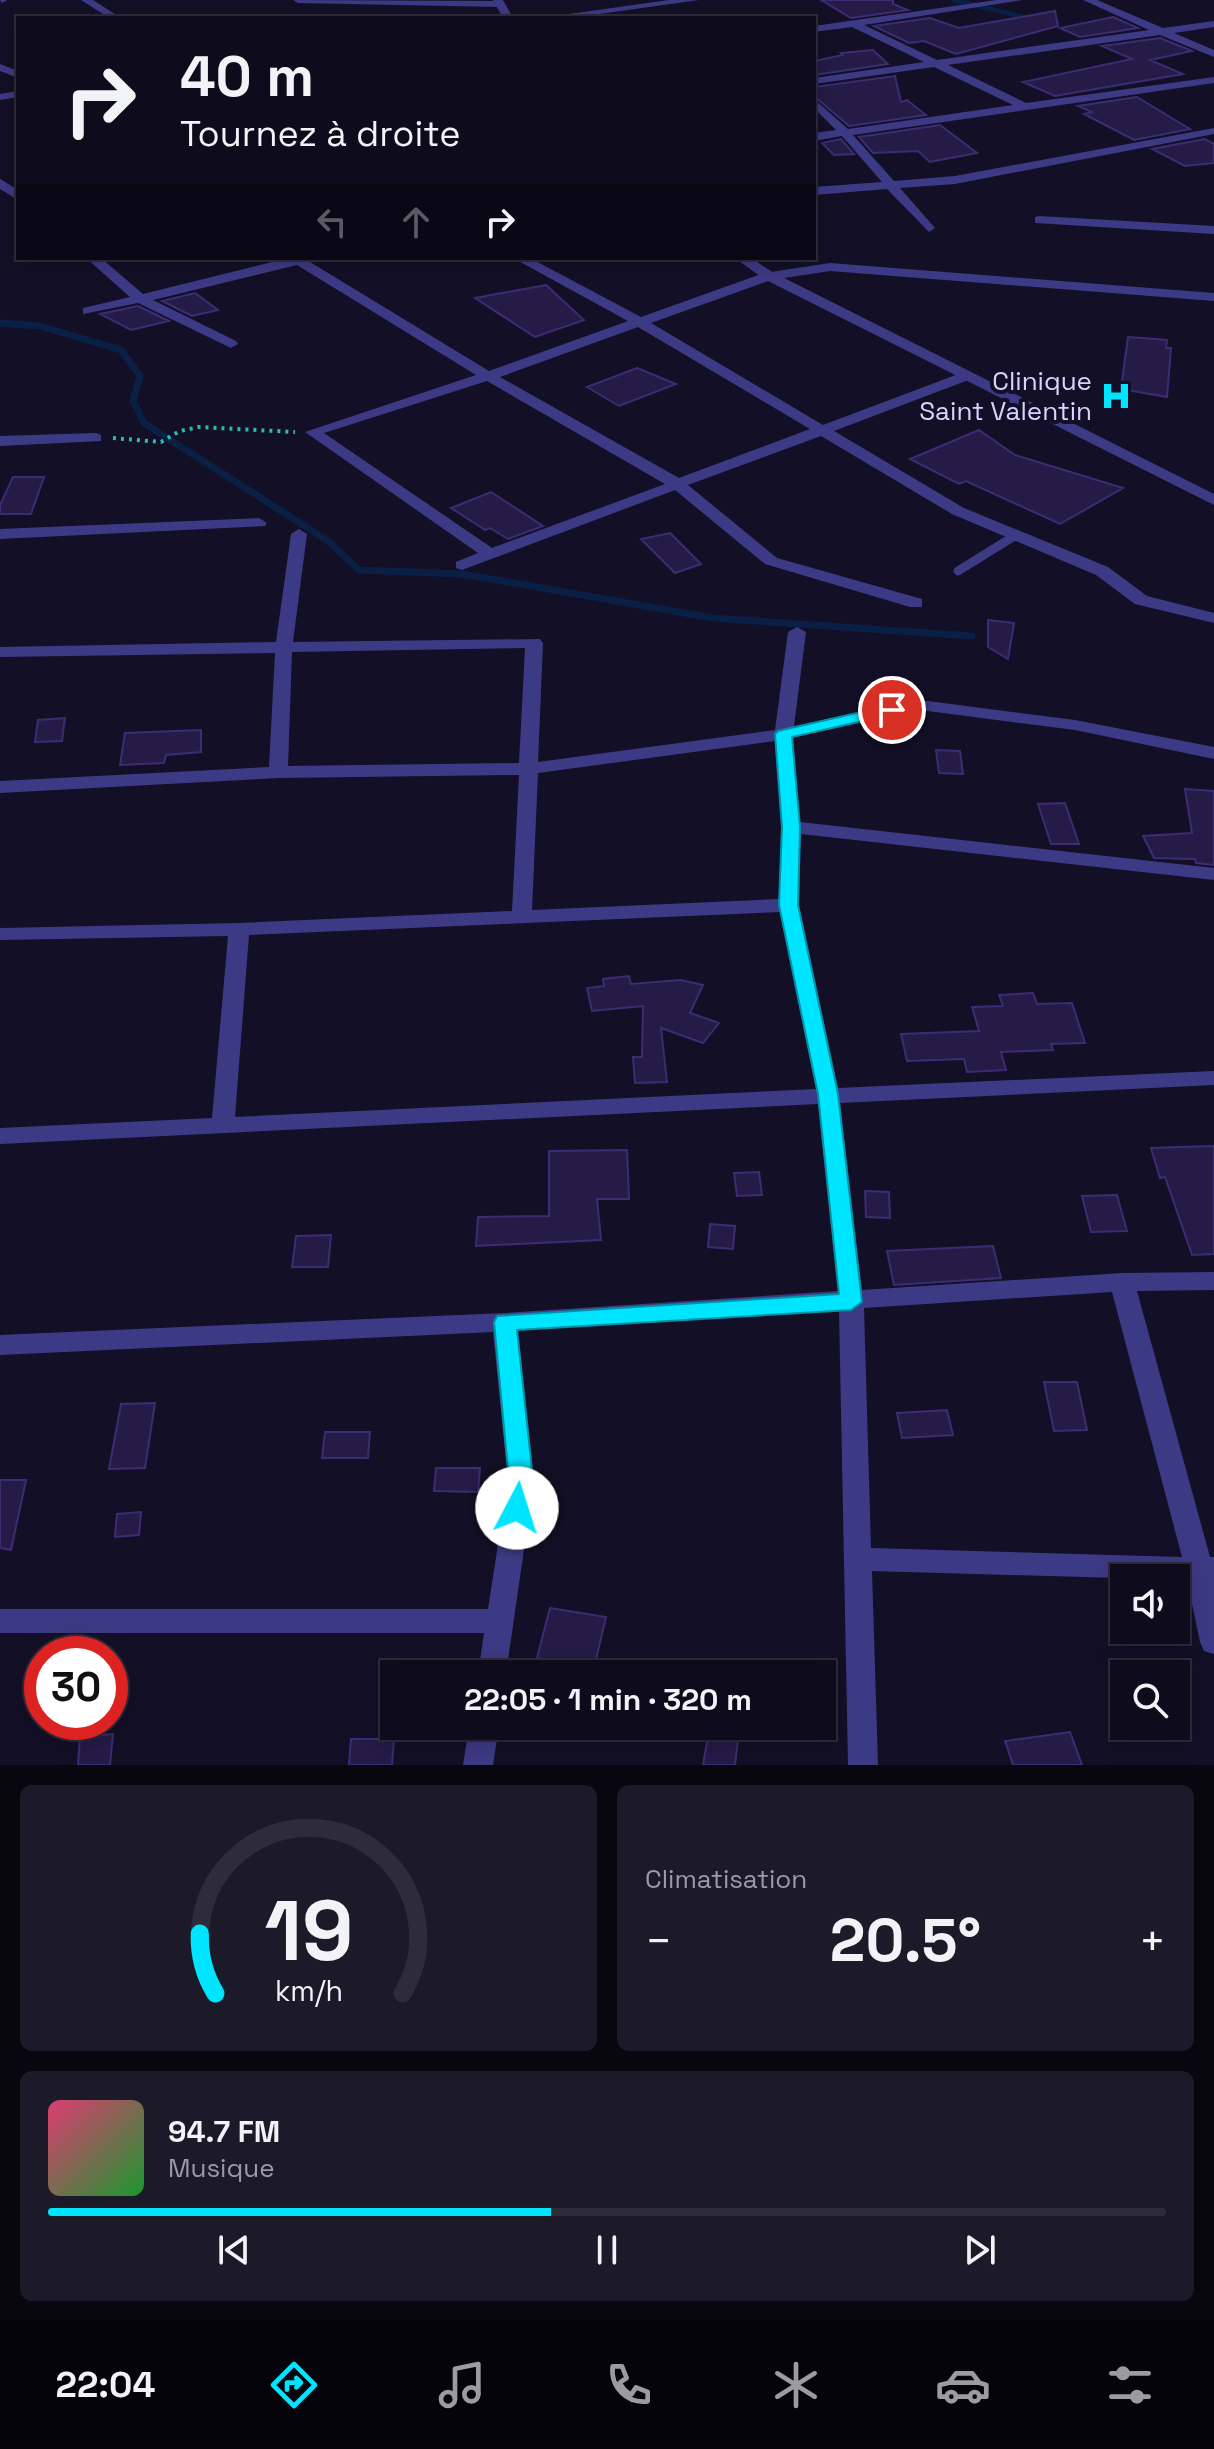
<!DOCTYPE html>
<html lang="fr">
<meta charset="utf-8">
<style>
body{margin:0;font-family:"Space Grotesk",sans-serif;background:#1c1929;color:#f1f3f6;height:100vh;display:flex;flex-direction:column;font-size:30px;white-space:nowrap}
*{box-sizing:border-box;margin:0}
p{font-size:26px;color:#9b9ba3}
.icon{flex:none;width:44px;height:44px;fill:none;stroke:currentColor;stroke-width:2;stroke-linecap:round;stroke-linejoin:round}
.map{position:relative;height:1765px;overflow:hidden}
.sheet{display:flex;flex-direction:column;gap:20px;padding:20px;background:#08060f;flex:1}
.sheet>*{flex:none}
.top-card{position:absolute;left:16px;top:16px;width:800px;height:244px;border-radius:0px;box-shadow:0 4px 20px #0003,0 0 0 2px #2e2b3b;background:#0e0b1c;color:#f1f3f6;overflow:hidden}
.fabs{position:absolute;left:1110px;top:1564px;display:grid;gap:16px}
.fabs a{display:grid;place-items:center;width:80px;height:80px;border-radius:0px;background:#0e0b1c;box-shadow:0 4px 20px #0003,0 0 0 2px #2e2b3b;font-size:40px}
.speed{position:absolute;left:24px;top:1636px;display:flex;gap:16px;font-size:40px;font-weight:700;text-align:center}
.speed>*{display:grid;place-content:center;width:104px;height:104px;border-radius:50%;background:#0e0b1c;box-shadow:0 4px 20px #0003,0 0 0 2px #2e2b3b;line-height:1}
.speed .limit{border:12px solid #d22;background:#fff;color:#111}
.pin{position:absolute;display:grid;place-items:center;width:68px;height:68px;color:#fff;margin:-34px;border:4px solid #fff;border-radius:50%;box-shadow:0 2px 8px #0007}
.me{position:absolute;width:88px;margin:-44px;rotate:5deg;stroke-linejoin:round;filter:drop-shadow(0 0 6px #0008)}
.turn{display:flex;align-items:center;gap:28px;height:168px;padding:0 32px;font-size:36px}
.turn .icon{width:104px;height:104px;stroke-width:2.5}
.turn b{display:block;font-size:56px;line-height:68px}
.lanes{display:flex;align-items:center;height:76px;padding:0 32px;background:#0003;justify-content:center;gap:40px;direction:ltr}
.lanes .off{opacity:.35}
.big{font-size:60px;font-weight:600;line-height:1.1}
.sheet .tile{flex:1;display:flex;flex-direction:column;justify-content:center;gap:12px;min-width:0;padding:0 28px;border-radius:12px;background:#1c1929}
.sheet .dial{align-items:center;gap:0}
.dial svg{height:208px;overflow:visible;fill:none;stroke:#2e2b3b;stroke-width:7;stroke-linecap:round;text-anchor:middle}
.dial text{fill:#f1f3f6;stroke:none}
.song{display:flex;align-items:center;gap:24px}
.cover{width:96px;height:96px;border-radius:12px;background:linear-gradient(135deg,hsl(340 70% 55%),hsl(130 70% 35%))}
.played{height:8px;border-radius:4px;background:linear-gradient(90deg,#00e5ff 45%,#2e2b3b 45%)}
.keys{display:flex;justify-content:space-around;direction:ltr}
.heat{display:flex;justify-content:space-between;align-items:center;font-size:44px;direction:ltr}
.sheet .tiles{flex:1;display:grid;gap:20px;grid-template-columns:1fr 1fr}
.tile:last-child{grid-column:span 2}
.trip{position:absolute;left:380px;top:1660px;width:456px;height:80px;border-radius:0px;background:#0e0b1c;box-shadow:0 4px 20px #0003,0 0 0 2px #2e2b3b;font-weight:600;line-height:80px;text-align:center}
.dock{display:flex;height:128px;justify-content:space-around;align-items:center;background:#06040b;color:#9b9ba3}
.dock .icon{width:56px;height:56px}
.dock .active{color:#00e5ff}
.dock b{font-size:36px;color:#f1f3f6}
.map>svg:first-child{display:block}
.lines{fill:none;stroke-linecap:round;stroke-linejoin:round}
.stream-far1{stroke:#0a1f44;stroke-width:5}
.stream{stroke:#0a1f44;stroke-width:7}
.building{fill:#241b47;stroke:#3b2d73;stroke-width:2}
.path{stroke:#2fb8b0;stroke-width:4;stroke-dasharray:3 5;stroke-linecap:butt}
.service{stroke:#3d3a85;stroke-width:9}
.minor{fill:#3d3a85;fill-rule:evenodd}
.tertiary{fill:#3d3a85;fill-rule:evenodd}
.route{fill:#00e5ff;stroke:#0095a6;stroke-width:2}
.labels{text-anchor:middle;stroke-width:8;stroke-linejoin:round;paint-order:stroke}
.far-poi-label{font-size:26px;fill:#d9d4ff;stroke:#130f26;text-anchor:end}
</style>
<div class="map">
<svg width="1214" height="1765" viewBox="0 0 1214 1765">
<rect width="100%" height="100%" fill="#130f26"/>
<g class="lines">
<path class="stream-far1" d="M954,0L1031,19"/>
<path class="stream" d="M0,323L40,326L121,350L140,376L133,401L144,423L328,541L359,570L462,574L713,618L972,636"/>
</g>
<path class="building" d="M821,0H893V4L908,10L851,18Z
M1055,11L1058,26L956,54L924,41L909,43L874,26L930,18L959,28Z
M1113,17L1138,28L1080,37L1060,28Z
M1160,38L1192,51L1150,60L1183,74L1055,96L1023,82L1132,59L1102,46Z
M873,50L888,64L814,75V61L843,55L841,53Z
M895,76L901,102L907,100L926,115L849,126L814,96V87Z
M1137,97L1175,120L1190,129L1134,140L1084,114L1092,112L1078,106Z
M940,125L977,153L930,162L918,151L873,153L859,137Z
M841,139L854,154L834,155L822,143Z
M1205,139L1214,144V163L1185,166L1152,149Z
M546,285L584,320L535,337L475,298Z
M195,293L218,310L192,316L162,301Z
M138,306L169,321L131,330L100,314Z
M1128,337L1167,340L1166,348H1171L1167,397L1121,389Z
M637,368L676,384L619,406L587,387Z
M979,430L1015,455L1123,488L1060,524L966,481L959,484L910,459Z
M13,477H44L31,514H0V505Z
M491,492L543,526L508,539L490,528L485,530L451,508Z
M670,533L701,564L675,573L641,539Z
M988,620L1014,623L1008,659L988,647Z
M65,718L62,741L35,742L38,720Z
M201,730V752L166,755L164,763L120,765L125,733Z
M936,750L960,751L963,774L939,773Z
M1185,789L1214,791V865L1196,863L1195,859L1154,858L1143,836L1192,833Z
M1065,803L1079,844H1051L1038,804Z
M629,976L631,984L680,980L703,985L690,1013L719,1023L703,1043L661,1028L667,1082L635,1083L633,1057H642L643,1006L592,1011L587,988L604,986L603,979Z
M1033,993L1037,1004L1072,1003L1085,1043L1051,1044L1053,1050L1001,1052L1006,1070L967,1072L964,1059L907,1061L901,1034L979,1031L972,1007L1003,1006L999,995Z
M1214,1146V1254L1192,1255L1165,1177L1160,1178L1151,1148Z
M627,1150L629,1199H597L601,1240L476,1246L478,1217L549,1216V1151Z
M759,1172L762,1195L737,1196L734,1173Z
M865,1191L889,1192L890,1218L866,1217Z
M1117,1195L1127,1231L1091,1232L1082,1196Z
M710,1224L735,1226L733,1249L708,1247Z
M331,1235L328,1267H292L296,1236Z
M993,1246L1001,1278L894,1285L887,1251Z
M1044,1382H1077L1087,1430L1054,1431Z
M155,1403L145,1468L109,1469L121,1404Z
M947,1410L953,1435L902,1438L897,1413Z
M325,1432H370L368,1458H322Z
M436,1468H480L478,1492L434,1491Z
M0,1480H26L11,1550L0,1548Z
M141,1512L139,1535L115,1537L117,1514Z
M550,1608L606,1617L594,1668L537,1658Z
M1070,1732L1082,1765H1013L1005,1741Z
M113,1734L110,1765H78L80,1737Z
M708,1736L738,1740L735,1765H703Z
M351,1739H394L392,1765H349Z"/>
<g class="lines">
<path class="path" d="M113,438L161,442L180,431L199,427L295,432"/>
<path class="service" d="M958,571L1016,535"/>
<path class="minor" d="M0,0H7L2,3Z
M81,0H93L121,18H109Z
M293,0L500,1L505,4L500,7L298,3Z
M669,0H699L571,18H540Z
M996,0H1022L864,25L937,60L1149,30L1083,0H1097L1163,28L1214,21V27L1174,33L1214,50V57L1160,35L948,65L1026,103L1214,77V83L853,135L894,181L955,176L1214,128V134L955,184L900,188L935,228L929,232L887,189L814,195V187L882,182L842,136L814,141V133L836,130L814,108V99L848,129L1013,105L934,67L814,84V78L924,62L852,27L814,32V26Z
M0,64L18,71V78L0,71Z
M18,91V97L0,100V94Z
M0,179L18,190V200L0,189Z
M1039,216L1214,226V234L1035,223V217Z
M86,258H101L143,294L288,258H316L310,262L489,371L628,321L513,258H530L641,317L764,273L830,263L1214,293V301L830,271L771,280L651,323L823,425L961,373H971V379L834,431L964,508L1108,567L1147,596L1214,613V623L1135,604L1096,575L952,514L821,436L688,485L777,558L922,599V607H910L765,564L675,490L462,570L456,568V562L478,553L305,432L476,375L297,265L153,300L236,341L238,344L231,348L138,303L83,314V308L130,297ZM638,327L810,429L679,478L500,377ZM487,381L665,484L492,548L324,433Z
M96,433L101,435V441L0,446V436Z
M259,518L267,523L265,526L0,539V529Z
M299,529L307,534L293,642L540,639L543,643L538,762L775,730L788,632L797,627L806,632L794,726L920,700L1075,720L1214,747V759L1075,730L920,710L793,737L800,822L1214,868V880L801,834L799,905L838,1088L1214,1071V1085L840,1103L862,1290L1122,1273L1214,1272V1290L1137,1291L1210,1557H1214V1654L1204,1651L1200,1642L1187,1580L872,1571L878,1765H848L839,1310L518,1330L534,1480L506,1674H478L484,1633H0V1609H488L508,1480L493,1332L0,1355V1335L505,1313L838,1291L818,1104L0,1144V1128L212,1118L228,936L0,940V928L239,923L512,911L519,775L278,778L0,793V781L269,767L275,653L0,657V647L276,642L291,534ZM525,648L519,763L288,766L292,652ZM775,741L781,827L779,899L532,910L538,773ZM780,912L816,1089L235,1117L249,935ZM1112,1292L1182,1557L871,1548L864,1308Z
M469,1726H499L493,1765H463Z"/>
<path class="tertiary" d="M493,0H503L513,18H503Z
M735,258H751L774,273L1214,494V505L764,279Z"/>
</g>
<path class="route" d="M892,705L901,710L898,713L792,737L800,827L798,905L838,1094L862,1302L851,1310L517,1330L533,1480L525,1515L517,1518L508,1515L505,1508L509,1480L494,1322L497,1316L839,1294L818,1094L779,905L782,827L775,734L778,731Z"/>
<defs>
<g id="hospital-bare" transform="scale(2.4)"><path d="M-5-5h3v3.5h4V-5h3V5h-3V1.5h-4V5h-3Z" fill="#00e5ff" stroke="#130f26" stroke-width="2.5" paint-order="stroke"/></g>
</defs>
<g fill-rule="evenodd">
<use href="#hospital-bare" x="1116" y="396"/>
</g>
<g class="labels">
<g class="far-poi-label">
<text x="1092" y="390">Clinique<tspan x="1092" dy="30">Saint Valentin</tspan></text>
</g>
</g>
</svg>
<div class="fabs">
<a><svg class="icon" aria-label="sound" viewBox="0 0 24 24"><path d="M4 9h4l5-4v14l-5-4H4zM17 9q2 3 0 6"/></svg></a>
<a><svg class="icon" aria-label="search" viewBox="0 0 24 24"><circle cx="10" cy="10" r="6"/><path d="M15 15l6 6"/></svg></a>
</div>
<div class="speed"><div class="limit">30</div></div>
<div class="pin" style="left:892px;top:710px;background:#d93025"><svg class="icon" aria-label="arrive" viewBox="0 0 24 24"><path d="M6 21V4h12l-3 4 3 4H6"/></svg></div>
<svg class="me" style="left:517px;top:1508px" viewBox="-20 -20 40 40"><circle r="19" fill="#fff"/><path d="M0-13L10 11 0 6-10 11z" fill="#00e5ff"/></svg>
<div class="trip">22:05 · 1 min · 320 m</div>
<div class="top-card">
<div class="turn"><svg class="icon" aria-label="right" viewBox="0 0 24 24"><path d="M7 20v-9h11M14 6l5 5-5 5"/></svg><div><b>40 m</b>Tournez à droite</div></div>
<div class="lanes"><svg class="icon off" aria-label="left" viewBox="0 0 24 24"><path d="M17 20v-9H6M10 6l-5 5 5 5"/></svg><svg class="icon off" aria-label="ahead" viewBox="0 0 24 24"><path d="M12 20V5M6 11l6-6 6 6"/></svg><svg class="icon" aria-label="right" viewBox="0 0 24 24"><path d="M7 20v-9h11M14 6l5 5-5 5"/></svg></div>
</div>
</div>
<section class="sheet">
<div class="tiles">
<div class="tile dial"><svg viewBox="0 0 100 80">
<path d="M14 69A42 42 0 1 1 86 69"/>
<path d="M14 69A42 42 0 0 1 8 46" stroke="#00e5ff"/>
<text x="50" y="56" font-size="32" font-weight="700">19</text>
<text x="50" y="72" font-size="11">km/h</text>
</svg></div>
<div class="tile"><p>Climatisation</p>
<div class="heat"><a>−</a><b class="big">20.5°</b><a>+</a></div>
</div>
<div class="tile">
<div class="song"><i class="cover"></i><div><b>94.7 FM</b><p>Musique</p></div></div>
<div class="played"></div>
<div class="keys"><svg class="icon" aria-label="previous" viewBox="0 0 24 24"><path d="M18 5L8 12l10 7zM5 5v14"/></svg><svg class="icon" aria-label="pause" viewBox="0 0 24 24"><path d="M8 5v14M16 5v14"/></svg><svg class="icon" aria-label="next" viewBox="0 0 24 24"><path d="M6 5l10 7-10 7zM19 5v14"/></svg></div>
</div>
</div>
</section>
<nav class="dock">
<b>22:04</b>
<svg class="icon active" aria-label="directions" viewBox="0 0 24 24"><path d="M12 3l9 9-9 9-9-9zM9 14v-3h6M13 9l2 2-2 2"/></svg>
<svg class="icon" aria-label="music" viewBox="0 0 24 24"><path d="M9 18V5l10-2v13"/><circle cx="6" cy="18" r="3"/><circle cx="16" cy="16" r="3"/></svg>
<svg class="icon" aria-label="phone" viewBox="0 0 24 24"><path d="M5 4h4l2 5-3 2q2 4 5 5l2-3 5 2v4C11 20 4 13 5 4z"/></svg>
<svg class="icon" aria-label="climate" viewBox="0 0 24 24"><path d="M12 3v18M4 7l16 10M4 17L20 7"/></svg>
<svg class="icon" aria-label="car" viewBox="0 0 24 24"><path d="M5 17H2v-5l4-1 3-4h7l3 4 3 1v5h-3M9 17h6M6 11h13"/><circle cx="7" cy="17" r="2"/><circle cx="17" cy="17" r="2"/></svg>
<svg class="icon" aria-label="filters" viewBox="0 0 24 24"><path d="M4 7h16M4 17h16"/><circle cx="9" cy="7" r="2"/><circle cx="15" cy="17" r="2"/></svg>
</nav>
